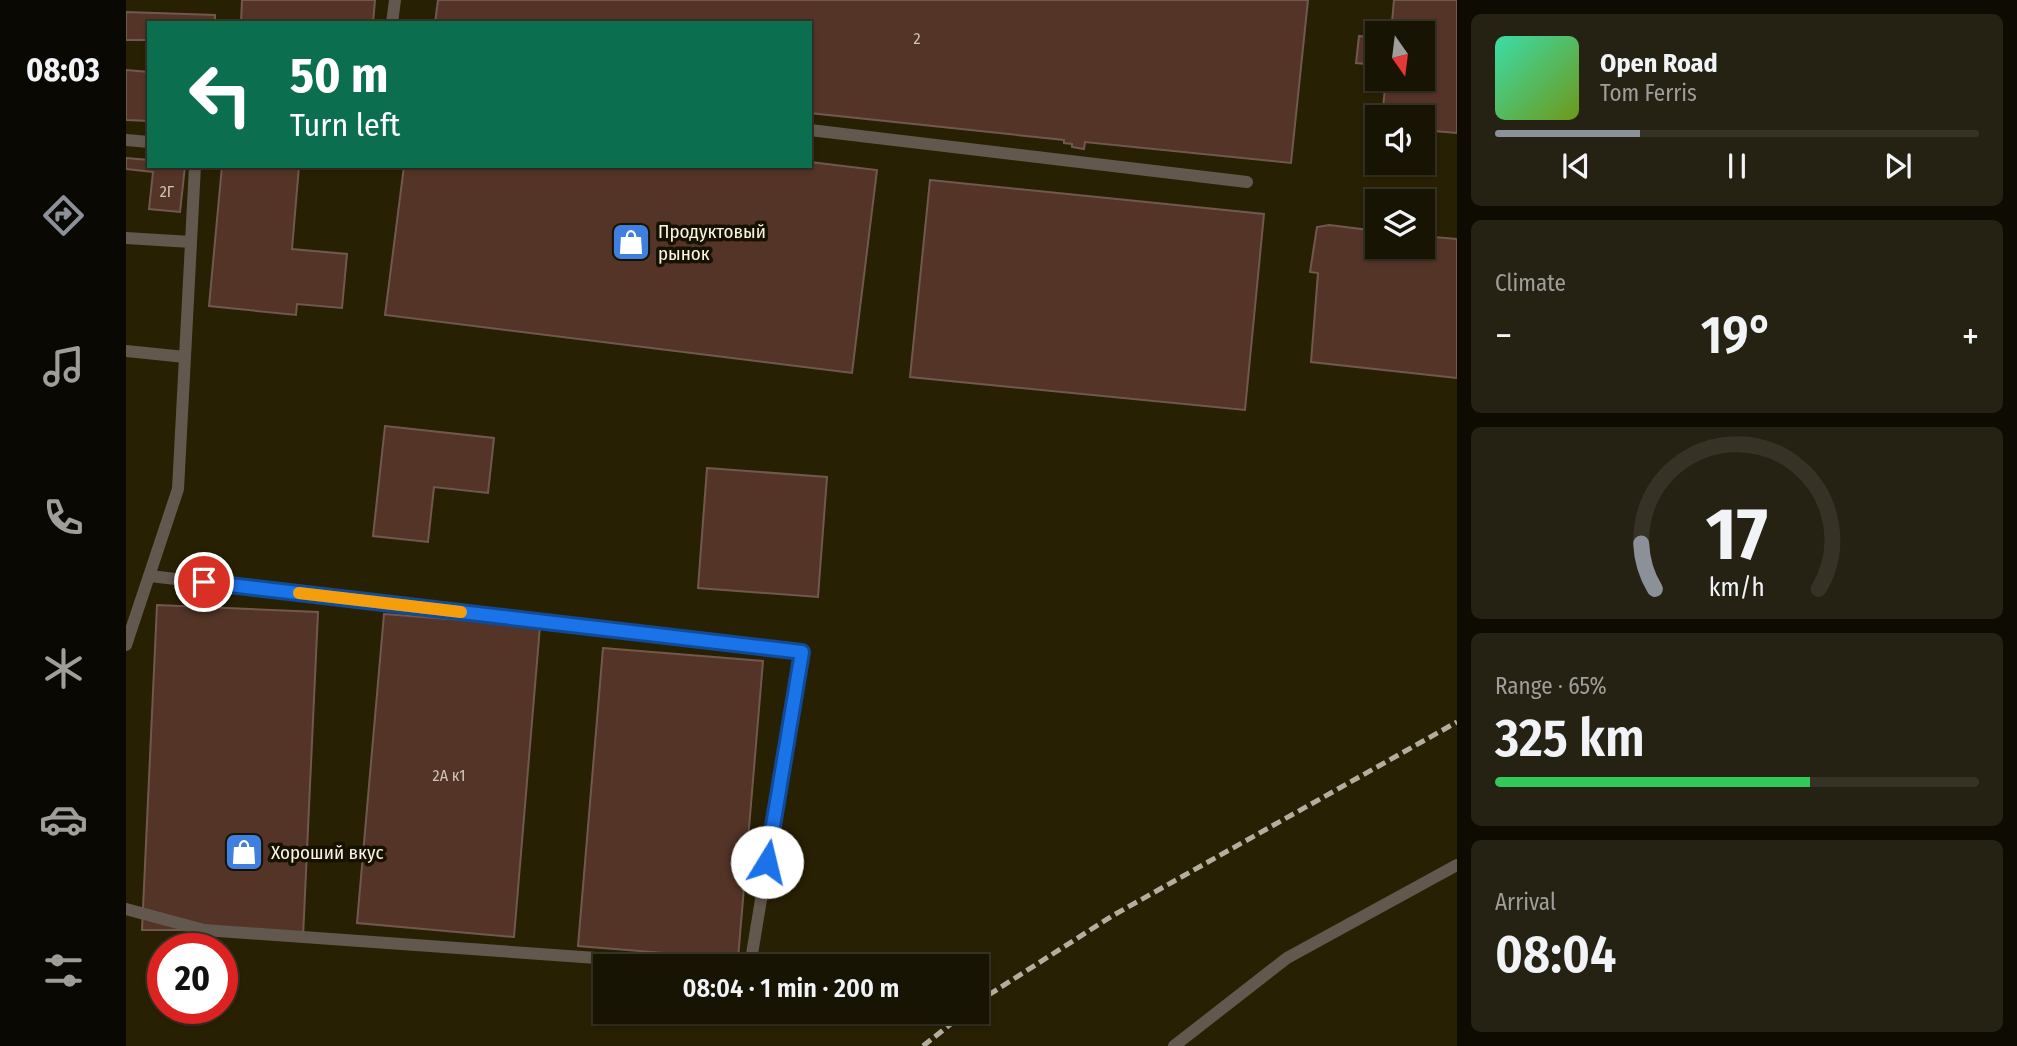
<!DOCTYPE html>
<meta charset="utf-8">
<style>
body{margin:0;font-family:"Fira Sans Condensed",sans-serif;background:#252113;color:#f1f3f6;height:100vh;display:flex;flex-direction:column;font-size:26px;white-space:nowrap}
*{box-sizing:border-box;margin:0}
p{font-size:23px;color:#9f9e9a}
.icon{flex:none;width:38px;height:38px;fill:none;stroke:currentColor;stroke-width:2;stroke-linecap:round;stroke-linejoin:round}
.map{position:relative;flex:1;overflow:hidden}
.side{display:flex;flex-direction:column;gap:14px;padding:14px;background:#0d0b02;width:560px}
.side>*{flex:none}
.top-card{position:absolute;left:21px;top:21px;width:665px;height:147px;border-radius:0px;box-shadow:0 2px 5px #0004,0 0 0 2px #363326;background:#0b6e4f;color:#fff;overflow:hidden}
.needle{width:46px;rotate:166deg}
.tools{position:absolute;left:1239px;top:21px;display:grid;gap:14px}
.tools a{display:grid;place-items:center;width:70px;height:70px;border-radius:0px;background:#181404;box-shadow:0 2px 5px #0004,0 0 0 2px #363326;font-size:35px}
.speed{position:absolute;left:21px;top:933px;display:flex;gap:14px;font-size:35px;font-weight:700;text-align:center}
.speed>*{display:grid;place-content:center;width:91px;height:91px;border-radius:50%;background:#181404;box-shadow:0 2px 5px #0004,0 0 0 2px #363326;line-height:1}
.speed .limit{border:10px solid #d22;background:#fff;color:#111}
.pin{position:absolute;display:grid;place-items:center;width:60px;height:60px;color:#fff;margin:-30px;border:4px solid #fff;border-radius:50%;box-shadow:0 2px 7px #0007}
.me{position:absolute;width:77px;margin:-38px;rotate:9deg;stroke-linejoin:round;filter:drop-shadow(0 0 5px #0008)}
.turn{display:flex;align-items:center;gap:24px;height:147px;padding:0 28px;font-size:32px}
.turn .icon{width:91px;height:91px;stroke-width:2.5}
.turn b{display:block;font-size:49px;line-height:60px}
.big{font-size:52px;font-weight:600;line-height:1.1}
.side .card{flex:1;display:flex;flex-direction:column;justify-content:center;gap:10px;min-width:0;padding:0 24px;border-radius:10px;background:#252113}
.side .dial{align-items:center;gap:0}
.dial svg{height:182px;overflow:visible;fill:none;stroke:#363326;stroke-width:7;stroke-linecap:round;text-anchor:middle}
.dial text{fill:#f1f3f6;stroke:none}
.song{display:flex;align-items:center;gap:21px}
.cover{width:84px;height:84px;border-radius:10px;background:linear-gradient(135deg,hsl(160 70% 55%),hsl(80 70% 35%))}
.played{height:7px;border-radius:4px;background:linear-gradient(90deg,#8c9099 30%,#363326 30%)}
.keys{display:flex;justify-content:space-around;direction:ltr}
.heat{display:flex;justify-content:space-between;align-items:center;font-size:38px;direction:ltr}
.charge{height:10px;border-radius:5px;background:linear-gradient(90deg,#34c759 65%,#363326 0)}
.trip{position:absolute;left:467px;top:954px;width:396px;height:70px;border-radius:0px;background:#181404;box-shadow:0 2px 5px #0004,0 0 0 2px #363326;font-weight:600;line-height:70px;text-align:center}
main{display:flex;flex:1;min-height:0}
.tab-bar{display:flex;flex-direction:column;width:126px;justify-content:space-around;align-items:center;background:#0a0802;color:#9f9e9a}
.tab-bar .icon{width:49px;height:49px}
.tab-bar .current{color:#8c9099}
.tab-bar b{font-size:32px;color:#f1f3f6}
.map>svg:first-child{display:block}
.built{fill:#282003;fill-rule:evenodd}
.building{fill:#543427;stroke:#71584f;stroke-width:2}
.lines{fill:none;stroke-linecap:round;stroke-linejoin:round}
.lane{stroke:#63584d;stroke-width:12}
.rail{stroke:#b3ae9e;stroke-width:5;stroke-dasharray:10 5;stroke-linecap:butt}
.route-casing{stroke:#114b97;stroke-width:18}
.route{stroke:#1a73e8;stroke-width:12}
.slow{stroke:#f59e0b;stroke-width:12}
.labels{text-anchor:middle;stroke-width:7;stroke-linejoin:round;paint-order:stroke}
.number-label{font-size:16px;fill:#cfc4b7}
.poi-label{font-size:19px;fill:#f8f4e7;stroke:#171100;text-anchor:start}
</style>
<main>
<nav class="tab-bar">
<b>08:03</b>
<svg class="icon current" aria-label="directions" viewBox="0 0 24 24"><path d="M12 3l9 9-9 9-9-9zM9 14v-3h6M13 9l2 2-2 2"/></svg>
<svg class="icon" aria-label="music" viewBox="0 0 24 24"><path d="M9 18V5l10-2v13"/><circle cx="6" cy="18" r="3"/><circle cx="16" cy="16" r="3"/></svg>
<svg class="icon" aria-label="phone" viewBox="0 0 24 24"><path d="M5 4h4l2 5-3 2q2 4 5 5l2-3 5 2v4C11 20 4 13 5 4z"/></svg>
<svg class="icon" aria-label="climate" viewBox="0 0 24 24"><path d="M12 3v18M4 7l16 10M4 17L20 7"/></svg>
<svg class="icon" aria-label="car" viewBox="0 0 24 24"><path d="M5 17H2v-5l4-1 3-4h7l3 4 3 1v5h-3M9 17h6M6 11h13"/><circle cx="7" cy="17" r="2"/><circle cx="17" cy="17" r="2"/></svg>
<svg class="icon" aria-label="filters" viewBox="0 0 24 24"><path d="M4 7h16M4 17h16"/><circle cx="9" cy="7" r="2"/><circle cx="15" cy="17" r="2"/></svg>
</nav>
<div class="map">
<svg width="1331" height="1046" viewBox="0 0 1331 1046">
<rect width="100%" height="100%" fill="#201a05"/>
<path class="built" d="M0,0H1331V1046H0ZM23,23H684V166H23ZM1251,33H1297V79H1251ZM1251,117H1297V163H1251ZM1251,201H1297V247H1251ZM37,948H96V1008H37ZM480,966H850V1012H480Z"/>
<path class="building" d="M116,0H249L247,23H115Z
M312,0H1182L1165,163L959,142L958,149L946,147V144L938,143V140L684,113V23H309Z
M1268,0H1331V133L1297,130V117H1256L1260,79H1297V33H1265Z
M0,12L89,15V23H23V40H0Z
M1233,36L1251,38V65L1230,63Z
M0,70L23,72V121L0,120Z
M0,158L23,160V166H59L54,212L23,209L27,172L0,169Z
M684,162L751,170L726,373L259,315L278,166H684Z
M96,166H173L166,249L221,254L216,308L171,304L170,315L83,306Z
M804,180L1138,214L1119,410L784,377Z
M1203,225L1251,231V247H1297V236L1331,239V378L1185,362L1192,273L1184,272L1191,227Z
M259,426L368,438L362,493L308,487L302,542L247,536Z
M581,468L701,477L692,597L572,588Z
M31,605L192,612L177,937L78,930H16Z
M258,614L414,626L388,937L231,923Z
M477,648L637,661L612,959L452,946Z"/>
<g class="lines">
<path class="lane" d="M266,23L269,0
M684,130L1121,182
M0,140L23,142
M0,238L65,242
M0,351L59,357L52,489L0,645
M59,357L69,166
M24,576L676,652L624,966
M0,909L78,930L583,966
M1048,1046L1161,958L1331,865"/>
<path class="rail" d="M850,1003L986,916L1331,722
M797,1046L840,1012"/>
</g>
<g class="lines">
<g class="route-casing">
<path id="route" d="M78,582L676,652L641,862"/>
</g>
<use href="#route" class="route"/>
<path class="slow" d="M173,593L335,612"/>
</g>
<defs>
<g id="shop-square" transform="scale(2.0125)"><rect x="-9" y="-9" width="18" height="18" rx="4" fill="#3f7fe0" stroke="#171100"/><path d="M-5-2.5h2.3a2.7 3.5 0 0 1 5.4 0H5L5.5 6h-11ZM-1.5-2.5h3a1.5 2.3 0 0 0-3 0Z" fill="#fff"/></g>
</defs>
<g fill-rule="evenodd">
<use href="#shop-square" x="505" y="242"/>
<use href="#shop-square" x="118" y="852"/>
</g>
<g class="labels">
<g class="number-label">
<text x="791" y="44">2</text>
<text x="41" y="197">2Г</text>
<text x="323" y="781">2А к1</text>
</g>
<g class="poi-label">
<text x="532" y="238">Продуктовый<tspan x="532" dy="22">рынок</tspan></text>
<text x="145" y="859">Хороший вкус</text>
</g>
</g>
</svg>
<div class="tools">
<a><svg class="needle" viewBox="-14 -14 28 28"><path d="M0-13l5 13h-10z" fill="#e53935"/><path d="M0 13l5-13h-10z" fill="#9f9e9a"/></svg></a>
<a><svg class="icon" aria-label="sound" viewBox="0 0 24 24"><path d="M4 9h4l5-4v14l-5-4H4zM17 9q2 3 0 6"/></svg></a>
<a><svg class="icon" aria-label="layers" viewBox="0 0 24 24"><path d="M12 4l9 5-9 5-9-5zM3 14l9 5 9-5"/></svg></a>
</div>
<div class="speed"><div class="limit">20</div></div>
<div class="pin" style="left:78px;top:582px;background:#d93025"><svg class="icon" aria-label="arrive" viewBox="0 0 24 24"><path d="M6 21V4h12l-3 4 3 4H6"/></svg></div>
<svg class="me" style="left:641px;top:862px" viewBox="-20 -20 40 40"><circle r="19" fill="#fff"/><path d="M0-13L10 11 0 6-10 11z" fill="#1a73e8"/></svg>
<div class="trip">08:04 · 1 min · 200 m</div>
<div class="top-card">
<div class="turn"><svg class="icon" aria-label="left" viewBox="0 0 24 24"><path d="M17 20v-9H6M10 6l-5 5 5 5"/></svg><div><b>50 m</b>Turn left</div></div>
</div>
</div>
<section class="side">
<div class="card">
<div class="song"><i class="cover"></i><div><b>Open Road</b><p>Tom Ferris</p></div></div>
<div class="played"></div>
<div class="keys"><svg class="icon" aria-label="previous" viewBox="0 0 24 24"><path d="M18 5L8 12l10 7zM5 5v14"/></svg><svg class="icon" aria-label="pause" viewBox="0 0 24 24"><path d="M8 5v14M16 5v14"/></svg><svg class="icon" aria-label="next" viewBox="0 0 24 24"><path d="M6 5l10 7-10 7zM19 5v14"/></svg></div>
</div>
<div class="card"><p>Climate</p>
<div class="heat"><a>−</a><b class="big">19°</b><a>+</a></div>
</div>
<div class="card dial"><svg viewBox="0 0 100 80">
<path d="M14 69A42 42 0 1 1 86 69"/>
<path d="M14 69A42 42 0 0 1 8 49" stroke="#8c9099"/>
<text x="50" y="56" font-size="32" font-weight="700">17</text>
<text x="50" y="72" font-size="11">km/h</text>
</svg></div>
<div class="card"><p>Range · 65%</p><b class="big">325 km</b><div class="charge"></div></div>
<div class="card"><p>Arrival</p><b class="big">08:04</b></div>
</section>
</main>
